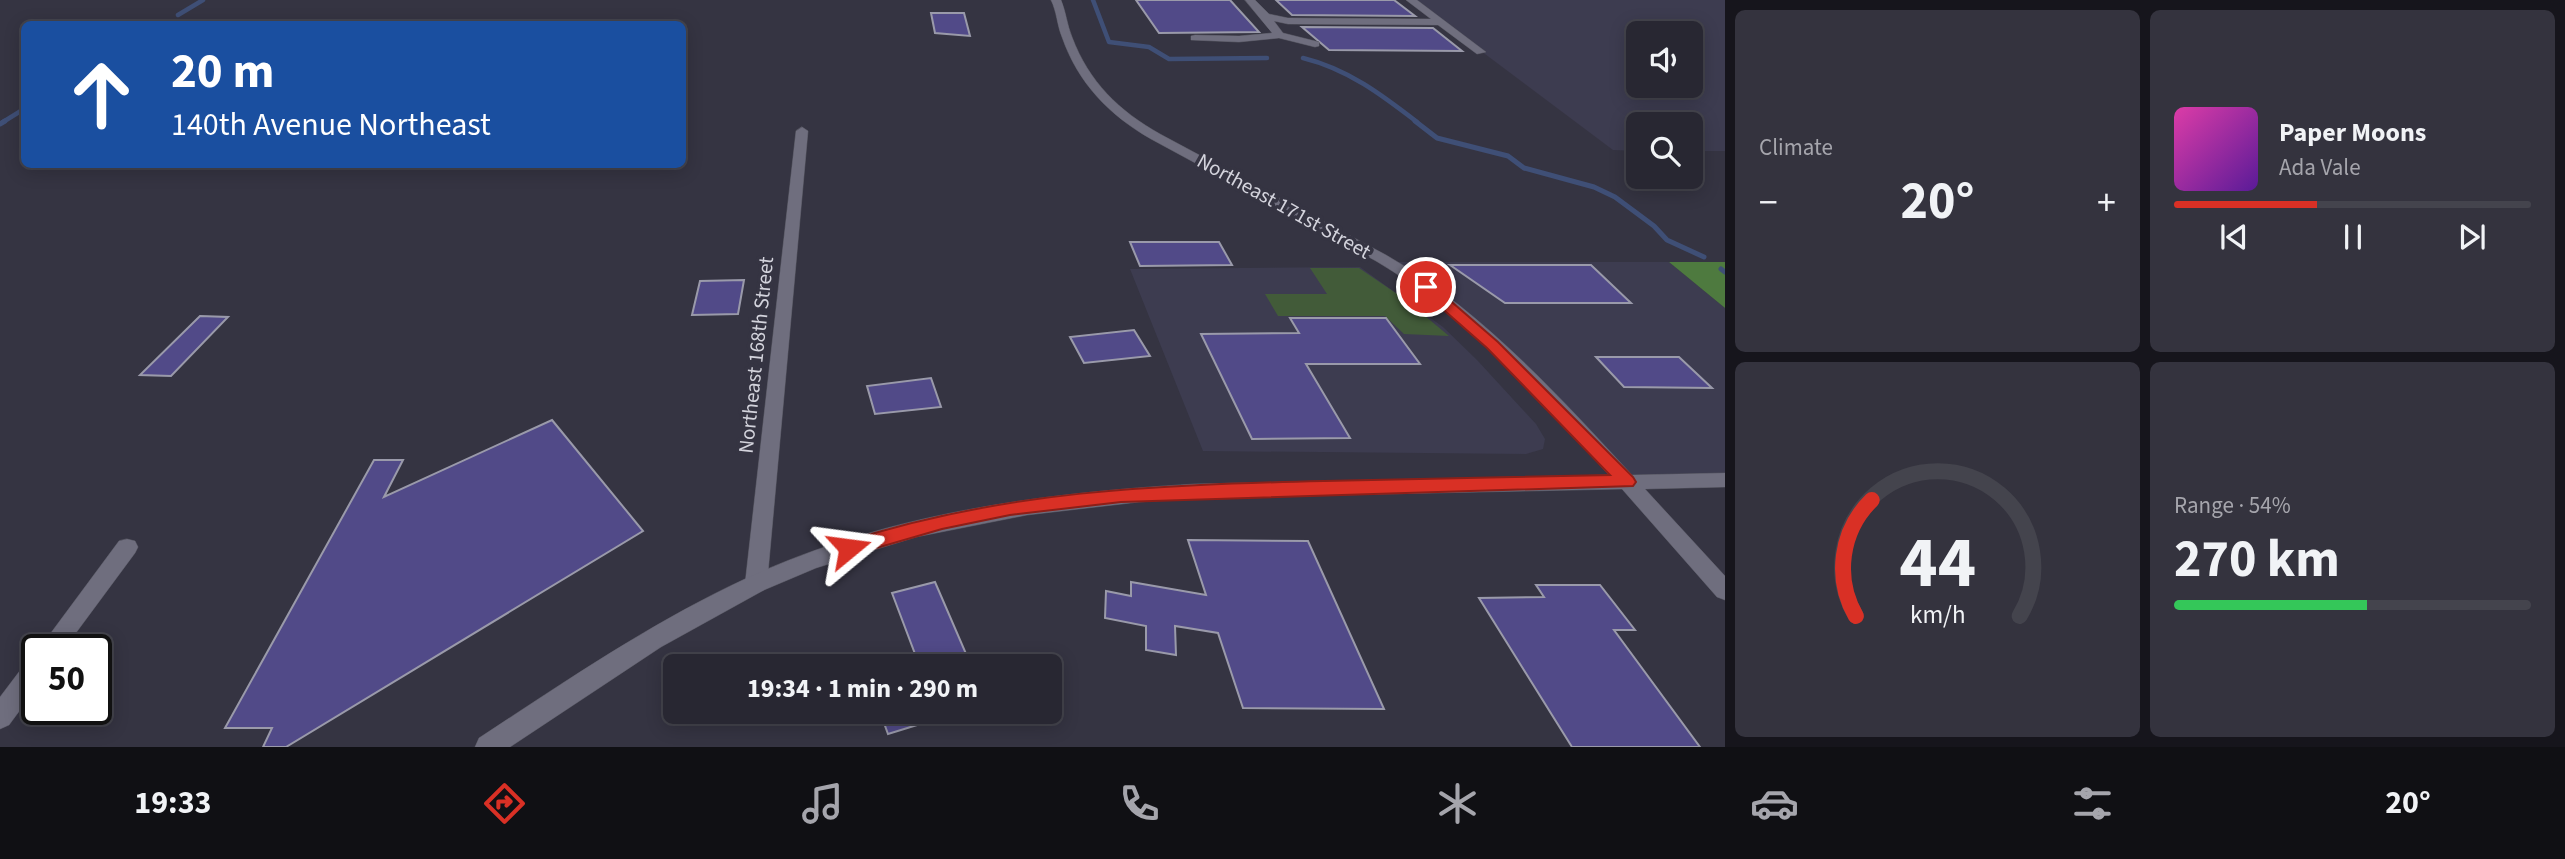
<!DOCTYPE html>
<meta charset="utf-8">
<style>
body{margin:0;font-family:"Source Sans 3",sans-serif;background:#34333e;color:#f1f3f6;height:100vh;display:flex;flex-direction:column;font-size:26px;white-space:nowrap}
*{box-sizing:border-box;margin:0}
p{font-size:23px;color:#a5a5ac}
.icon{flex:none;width:38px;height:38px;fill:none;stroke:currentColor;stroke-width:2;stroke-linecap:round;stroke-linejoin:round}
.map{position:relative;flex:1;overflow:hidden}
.details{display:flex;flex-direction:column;gap:10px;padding:10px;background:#16151c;width:840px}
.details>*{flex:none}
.banner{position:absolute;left:21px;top:21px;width:665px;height:147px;border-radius:10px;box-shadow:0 4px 18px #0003,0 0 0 2px #44444d;background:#1a4fa0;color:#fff;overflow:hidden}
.fabs{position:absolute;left:1626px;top:21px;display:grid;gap:14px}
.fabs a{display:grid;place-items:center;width:77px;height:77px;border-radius:10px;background:#282732;box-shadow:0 4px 18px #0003,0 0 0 2px #44444d;font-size:35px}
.speed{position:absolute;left:21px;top:634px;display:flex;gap:14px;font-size:35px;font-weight:700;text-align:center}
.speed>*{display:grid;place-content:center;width:91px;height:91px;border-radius:50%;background:#282732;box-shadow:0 4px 18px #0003,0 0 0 2px #44444d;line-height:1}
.speed .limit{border:4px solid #111;border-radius:10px;background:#fff;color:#111}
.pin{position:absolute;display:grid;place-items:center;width:60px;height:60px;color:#fff;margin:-30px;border:4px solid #fff;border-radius:50%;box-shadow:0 2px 7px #0007}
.me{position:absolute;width:77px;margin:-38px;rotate:74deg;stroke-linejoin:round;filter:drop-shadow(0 0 5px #0008)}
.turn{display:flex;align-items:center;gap:24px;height:147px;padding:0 35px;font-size:32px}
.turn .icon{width:91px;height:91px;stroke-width:2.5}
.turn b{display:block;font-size:49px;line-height:60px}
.big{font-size:52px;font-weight:700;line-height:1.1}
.details .widget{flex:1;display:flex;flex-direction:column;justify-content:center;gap:10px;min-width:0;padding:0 24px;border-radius:10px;background:#34333e}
.details .dial{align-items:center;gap:0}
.dial svg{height:182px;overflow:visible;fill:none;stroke:#44444d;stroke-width:7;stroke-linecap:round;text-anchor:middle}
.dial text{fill:#f1f3f6;stroke:none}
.song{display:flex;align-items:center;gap:21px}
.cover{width:84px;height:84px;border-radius:10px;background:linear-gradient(135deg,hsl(320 70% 55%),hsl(270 70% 35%))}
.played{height:7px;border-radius:4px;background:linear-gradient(90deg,#d93025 40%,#44444d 40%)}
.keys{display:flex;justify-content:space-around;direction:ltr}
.heat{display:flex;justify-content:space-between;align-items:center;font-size:38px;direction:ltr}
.charge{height:10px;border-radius:5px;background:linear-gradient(90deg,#34c759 54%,#44444d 0)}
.details .tiles{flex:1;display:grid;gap:10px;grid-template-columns:repeat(2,1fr)}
.trip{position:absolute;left:663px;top:654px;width:399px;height:70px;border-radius:10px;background:#282732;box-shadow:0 4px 18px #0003,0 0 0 2px #44444d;font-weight:700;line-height:70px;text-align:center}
.menu{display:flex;height:112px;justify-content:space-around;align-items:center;background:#101014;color:#a5a5ac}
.menu .icon{width:49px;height:49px}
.menu .current{color:#d93025}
.menu b{font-size:32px;color:#f1f3f6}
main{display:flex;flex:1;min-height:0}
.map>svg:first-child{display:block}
.built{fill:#3d3c50;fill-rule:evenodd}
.green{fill:#425b39}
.forest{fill:#4e7a3f}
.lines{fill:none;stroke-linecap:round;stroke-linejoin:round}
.stream-far1{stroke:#3f4f76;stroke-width:4.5}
.stream{stroke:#3f4f76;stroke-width:5}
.building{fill:#514a88;stroke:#9a9aaa;stroke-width:2}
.street-casing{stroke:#53535e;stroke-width:1}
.secondary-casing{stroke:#53535e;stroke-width:1}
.street{fill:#6f6e7e;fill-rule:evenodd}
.secondary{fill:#6f6e7e;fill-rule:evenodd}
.route{fill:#d93025;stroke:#8d1f18;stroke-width:2}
.labels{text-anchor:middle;stroke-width:7;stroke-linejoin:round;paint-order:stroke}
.street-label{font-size:21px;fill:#d3d3dc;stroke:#353442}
</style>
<main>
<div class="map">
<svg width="1725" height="747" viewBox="0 0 1725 747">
<rect width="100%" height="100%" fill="#353442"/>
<path class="built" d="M1413,0H1725V151H1691L1690,124H1638V151L1613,150ZM1638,33H1690V86H1638Z
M1381,262H1669L1725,308V480L1626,482L1493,345Z
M1360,267L1443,327L1477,360L1536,424L1545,439L1543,449L1526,454L1203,451L1130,269Z"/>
<path class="green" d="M1310,268H1359L1406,300L1449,336L1404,334L1385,316H1278L1265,294H1327Z"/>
<path class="forest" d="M1669,262H1725V308Z"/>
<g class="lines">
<path class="stream-far1" d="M1093,0L1109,42L1149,47L1169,59L1267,58
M178,15L203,0
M163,24L167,22
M1303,58C1348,69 1382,95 1417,122
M3,122L24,109"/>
<path class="stream" d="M1415,121L1437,138L1508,156L1524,168L1594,187L1615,197L1654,226L1667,240L1704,257
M0,124L5,121
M1721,269L1725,272"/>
</g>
<path class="building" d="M1136,0H1230L1259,32L1159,33Z
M1276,0H1394L1415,16L1292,15Z
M931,13H964L970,36L935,33Z
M1302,27L1433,28L1462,51L1329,50Z
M1130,242H1219L1232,265L1140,266Z
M1450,265H1591L1631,303H1505Z
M744,280L738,314L692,315L700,281Z
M200,316L228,317L171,376L140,375Z
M1290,318H1386L1420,364H1306L1350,438L1252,439L1201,334L1299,333Z
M1134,330L1150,356L1084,363L1070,337Z
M1596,357H1679L1712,388L1624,387Z
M931,378L941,407L875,414L867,386Z
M552,420L643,531L286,747H263L272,728H225L374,460H403L384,497Z
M1188,540L1308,541L1384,709L1243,708L1218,633L1175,626L1176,655L1146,650V626L1105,618L1106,591L1131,596V582L1206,595Z
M935,582L967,656L920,667L892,593Z
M1536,585H1600L1635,630H1614L1700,747H1572L1479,598L1544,597Z
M880,712H942L943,717L888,734Z"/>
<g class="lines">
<g class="street-casing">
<path id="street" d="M1245,0H1255L1269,14L1288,18L1431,19L1406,0H1417L1486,52L1477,54L1438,25L1288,24L1274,21L1283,33L1319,42V46L1315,47L1279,38L1239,42L1191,40V36L1195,35L1239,36L1272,33Z
M802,127L808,131L767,584L764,590L756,593L748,590L745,584L796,131Z
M127,539L135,541L138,547L135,553L64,649H39L119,541Z
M37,657V687L9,725L0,729V697L28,660Z"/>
</g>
<g class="secondary-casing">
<path id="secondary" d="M1051,0H1061C1066,12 1067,25 1072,37C1089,82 1119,111 1160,134L1386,255C1479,308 1560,397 1632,475L1725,473V487L1645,489L1725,576V600L1717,597L1622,489L1195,498L1139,502L1027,515L916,537L816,568L764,590L661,647L510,747H475L479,738C566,681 652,622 747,578C888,513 1042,493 1195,484L1609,475C1539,399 1466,314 1376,261L1151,139C1109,115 1078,83 1062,37C1057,25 1057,12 1051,0Z"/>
</g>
<use href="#street" class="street"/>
<use href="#secondary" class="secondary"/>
</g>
<path class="route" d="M1426,283L1431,284L1498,342L1633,477L1636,482L1633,486L1121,502L1010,515L942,529L849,556L842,554L840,548L842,543C1005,490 1155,485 1324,481C1419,479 1514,477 1610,475L1487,348L1421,290L1419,287Z"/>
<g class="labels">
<g class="street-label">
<text transform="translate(1284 206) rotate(29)" y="7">Northeast 171st Street</text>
<text transform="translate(756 355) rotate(-84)" y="7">Northeast 168th Street</text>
</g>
</g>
</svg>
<div class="fabs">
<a><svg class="icon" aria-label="sound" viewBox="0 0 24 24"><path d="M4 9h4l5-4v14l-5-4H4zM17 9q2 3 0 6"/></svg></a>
<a><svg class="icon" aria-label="search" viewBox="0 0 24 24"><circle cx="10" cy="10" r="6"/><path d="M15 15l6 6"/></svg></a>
</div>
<div class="speed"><div class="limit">50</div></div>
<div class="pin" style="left:1426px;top:287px;background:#d93025"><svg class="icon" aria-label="arrive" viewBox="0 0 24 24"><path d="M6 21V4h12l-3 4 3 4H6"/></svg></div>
<svg class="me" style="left:849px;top:548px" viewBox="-20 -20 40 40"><path d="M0-17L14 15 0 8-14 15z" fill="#d93025" stroke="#fff" stroke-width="4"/></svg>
<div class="trip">19:34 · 1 min · 290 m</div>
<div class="banner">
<div class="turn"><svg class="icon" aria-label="ahead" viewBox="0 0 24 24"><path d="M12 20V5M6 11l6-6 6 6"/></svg><div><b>20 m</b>140th Avenue Northeast</div></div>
</div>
</div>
<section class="details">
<div class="tiles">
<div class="widget"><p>Climate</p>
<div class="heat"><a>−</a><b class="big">20°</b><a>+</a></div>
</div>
<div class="widget">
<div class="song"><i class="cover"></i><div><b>Paper Moons</b><p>Ada Vale</p></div></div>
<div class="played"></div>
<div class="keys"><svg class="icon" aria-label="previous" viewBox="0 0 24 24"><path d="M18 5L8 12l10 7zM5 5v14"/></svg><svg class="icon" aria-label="pause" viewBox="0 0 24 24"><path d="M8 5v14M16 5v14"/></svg><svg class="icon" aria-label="next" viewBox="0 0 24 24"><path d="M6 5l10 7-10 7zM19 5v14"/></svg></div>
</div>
<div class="widget dial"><svg viewBox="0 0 100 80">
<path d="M14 69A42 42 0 1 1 86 69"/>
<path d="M14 69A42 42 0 0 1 21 18" stroke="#d93025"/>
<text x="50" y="56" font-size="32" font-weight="700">44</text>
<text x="50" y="72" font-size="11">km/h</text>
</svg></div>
<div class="widget"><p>Range · 54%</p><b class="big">270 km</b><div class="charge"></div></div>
</div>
</section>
</main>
<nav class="menu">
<b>19:33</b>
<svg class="icon current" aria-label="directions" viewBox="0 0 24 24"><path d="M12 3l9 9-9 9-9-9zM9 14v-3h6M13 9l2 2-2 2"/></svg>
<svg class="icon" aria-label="music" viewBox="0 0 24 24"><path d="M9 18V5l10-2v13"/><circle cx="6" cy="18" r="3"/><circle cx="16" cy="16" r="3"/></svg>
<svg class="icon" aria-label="phone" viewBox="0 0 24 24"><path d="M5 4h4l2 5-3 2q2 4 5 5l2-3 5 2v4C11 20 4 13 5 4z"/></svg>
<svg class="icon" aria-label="climate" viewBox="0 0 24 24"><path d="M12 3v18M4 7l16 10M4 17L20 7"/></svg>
<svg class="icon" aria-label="car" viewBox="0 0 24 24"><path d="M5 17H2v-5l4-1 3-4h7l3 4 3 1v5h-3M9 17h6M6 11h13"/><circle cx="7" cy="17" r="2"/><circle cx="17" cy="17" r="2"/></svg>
<svg class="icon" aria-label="filters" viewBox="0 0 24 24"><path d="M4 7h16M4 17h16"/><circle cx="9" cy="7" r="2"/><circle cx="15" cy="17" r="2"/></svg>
<b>20°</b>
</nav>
